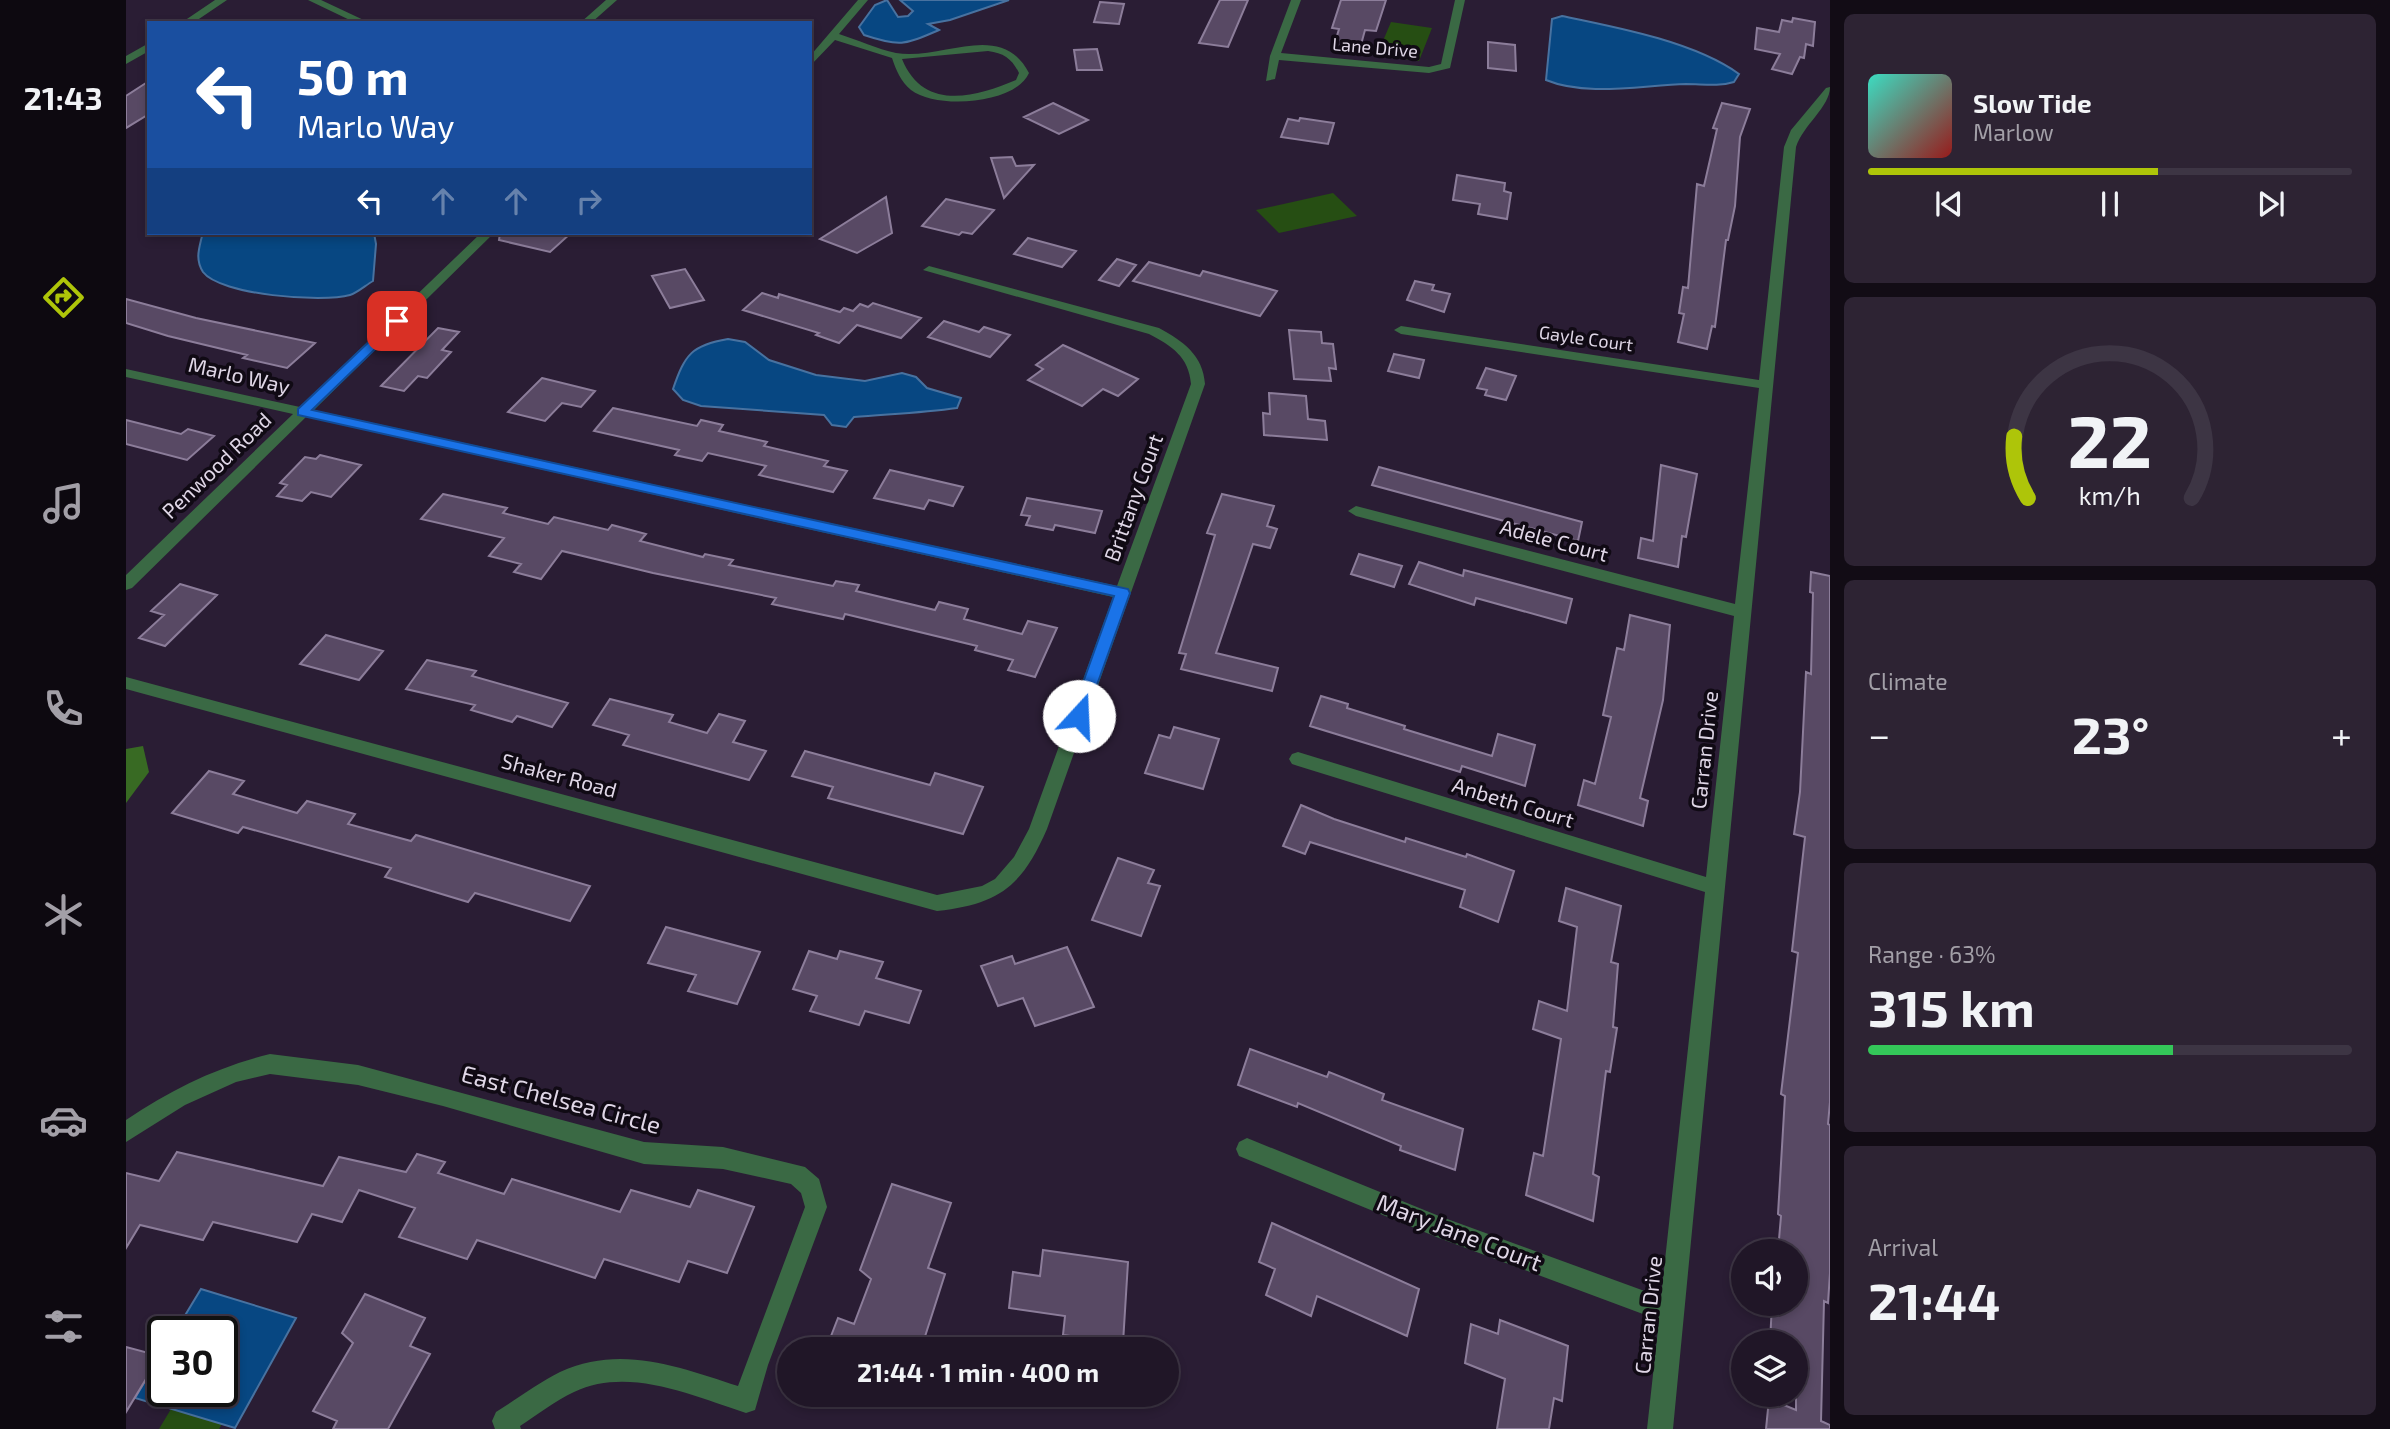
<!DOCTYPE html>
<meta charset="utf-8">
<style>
body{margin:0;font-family:"Exo 2",sans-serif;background:#2d2333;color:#f1f3f6;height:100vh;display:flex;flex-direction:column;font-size:26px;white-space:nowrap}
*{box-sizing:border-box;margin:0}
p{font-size:23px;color:#a29fa7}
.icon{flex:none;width:38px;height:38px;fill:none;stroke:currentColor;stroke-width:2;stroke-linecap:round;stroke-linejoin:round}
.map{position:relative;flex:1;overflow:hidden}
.details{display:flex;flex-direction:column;gap:14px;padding:14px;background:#120c15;width:560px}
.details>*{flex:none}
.banner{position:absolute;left:21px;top:21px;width:665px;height:214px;border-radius:0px;box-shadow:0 4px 10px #0003,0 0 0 2px #3d3544;background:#1a4fa0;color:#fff;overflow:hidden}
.tools{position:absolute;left:1605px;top:1239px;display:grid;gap:14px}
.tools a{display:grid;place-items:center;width:77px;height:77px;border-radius:50%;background:#201627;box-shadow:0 4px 10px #0003,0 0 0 2px #3d3544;font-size:35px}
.speed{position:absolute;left:21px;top:1316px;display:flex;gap:14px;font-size:35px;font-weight:700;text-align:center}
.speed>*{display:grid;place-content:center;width:91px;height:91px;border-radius:50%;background:#201627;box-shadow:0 4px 10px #0003,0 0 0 2px #3d3544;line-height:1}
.speed .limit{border:4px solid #111;border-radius:10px;background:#fff;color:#111}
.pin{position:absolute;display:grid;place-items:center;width:60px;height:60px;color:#fff;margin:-30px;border-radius:14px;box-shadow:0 4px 10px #0006}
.me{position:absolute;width:77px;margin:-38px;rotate:20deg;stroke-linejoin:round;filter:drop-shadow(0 0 5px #0008)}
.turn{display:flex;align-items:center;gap:24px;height:147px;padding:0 35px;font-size:32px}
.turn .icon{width:91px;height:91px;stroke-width:2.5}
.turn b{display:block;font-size:49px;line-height:60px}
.lanes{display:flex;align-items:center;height:66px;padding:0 35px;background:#0003;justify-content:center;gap:35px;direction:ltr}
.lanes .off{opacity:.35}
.big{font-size:52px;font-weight:700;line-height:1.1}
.details .tile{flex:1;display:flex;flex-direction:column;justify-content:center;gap:10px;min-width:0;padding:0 24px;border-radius:10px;background:#2d2333}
.details .dial{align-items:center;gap:0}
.dial svg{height:182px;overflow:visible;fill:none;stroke:#3d3544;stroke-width:7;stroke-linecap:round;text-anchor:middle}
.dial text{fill:#f1f3f6;stroke:none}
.song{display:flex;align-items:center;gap:21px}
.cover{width:84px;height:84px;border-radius:10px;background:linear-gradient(135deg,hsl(170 70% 55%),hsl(0 70% 35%))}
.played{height:7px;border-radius:4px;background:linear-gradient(90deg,#aec509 60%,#3d3544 60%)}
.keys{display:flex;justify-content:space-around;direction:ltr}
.heat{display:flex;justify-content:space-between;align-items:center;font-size:38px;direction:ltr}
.charge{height:10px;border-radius:5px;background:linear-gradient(90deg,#34c759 63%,#3d3544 0)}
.trip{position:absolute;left:651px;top:1337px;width:402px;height:70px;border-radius:35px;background:#201627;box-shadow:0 4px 10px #0003,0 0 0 2px #3d3544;font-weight:700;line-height:70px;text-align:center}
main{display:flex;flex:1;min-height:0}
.tabs{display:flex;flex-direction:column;width:126px;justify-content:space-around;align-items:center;background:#0d0910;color:#a29fa7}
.tabs .icon{width:49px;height:49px}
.tabs .current{color:#aec509}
.tabs b{font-size:32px;color:#f1f3f6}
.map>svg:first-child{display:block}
.green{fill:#264e13}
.forest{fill:#386a23}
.water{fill:#074782;stroke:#4872a0;stroke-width:2}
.building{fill:#584964;stroke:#8c7d9a;stroke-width:2}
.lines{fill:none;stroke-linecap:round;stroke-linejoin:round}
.minor{fill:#3a6944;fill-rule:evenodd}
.route{fill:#1a73e8;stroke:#114b97;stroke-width:2}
.labels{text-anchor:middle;stroke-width:7;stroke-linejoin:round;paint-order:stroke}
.far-street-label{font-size:18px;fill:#dfd6e6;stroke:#100a14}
.street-label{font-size:21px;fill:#dfd6e6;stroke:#100a14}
.near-street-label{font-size:24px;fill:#dfd6e6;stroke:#100a14}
</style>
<main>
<nav class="tabs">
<b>21:43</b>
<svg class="icon current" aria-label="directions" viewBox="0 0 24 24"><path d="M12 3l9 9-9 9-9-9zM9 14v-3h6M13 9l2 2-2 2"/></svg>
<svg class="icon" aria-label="music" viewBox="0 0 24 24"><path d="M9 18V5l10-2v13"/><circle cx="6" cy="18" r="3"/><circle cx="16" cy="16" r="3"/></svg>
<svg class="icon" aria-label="phone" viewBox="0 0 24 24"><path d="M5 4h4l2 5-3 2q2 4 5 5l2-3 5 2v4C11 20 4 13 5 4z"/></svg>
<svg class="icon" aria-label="climate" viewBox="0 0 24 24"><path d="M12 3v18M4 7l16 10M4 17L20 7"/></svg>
<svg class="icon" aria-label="car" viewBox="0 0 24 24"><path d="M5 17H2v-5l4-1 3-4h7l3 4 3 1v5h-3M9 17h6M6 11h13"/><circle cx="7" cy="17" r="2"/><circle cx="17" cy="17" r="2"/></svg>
<svg class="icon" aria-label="filters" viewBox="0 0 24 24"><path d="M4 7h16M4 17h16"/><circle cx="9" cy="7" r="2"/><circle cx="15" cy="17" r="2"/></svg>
</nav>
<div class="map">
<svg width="1704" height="1429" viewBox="0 0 1704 1429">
<rect width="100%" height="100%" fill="#2a1d34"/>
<path class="green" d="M1265,22L1306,28L1293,61L1251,55Z
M1207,193L1231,216L1153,233L1130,210Z
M45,1409L96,1424L93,1429H33Z"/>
<path class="forest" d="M17,746L23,772L0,803V749Z"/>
<path class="water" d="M761,0L772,17L782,16L787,11L774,0H883L824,20L802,24L813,30C778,45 774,47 738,35L733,27L749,5Z
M1436,16C1490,27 1569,42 1613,74L1608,82C1591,87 1577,84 1560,84C1516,85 1461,97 1420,80L1426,19Z
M81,233H248L250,244L247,281C240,285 231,293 224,295C197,303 94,295 77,272C69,259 73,249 76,236Z
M602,339L619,342L643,360L690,375L739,381L776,373L790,377L801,388L835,398L831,408C796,413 763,414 728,417L720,427L706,425L698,415L575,406L557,400L547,389C559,354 566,345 602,339Z
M75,1289L170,1318L109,1428L9,1398L37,1351V1391H96V1332H49Z"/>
<path class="building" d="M1094,0H1122L1102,47L1073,43Z
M1215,0H1260L1250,31L1239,30L1233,52L1207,49L1213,29L1206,28Z
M974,2L998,4L993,24L968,22Z
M1667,18L1689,22L1687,46L1680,44L1678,58L1674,57L1666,74L1646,69L1654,54L1629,49L1631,28L1653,32L1656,20L1666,22Z
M1362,42L1389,45L1390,71L1362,68Z
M971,49L976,70H951L948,50Z
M23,81V114L0,128V96Z
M927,103L962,120L933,134L898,117Z
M1596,103L1624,109L1614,137L1609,206L1602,240H1600L1589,327L1586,326L1581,349L1552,342L1558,314L1553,313L1557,287L1562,288L1571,184L1578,186L1591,129L1587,128Z
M1174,118L1208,123L1202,144L1155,137L1162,119L1173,121Z
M886,157L890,166L908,165L878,198L865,158Z
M1331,175L1379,183L1378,191L1385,193L1381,219L1352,214L1354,204L1327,200Z
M760,197L766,233L731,253L694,239Z
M820,199L868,210L846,234L836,232L833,235L796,226Z
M374,233H445L424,252L373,240Z
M902,238L950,251L936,267L888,254Z
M991,259L1010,265L993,286L973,280Z
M1023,262L1074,276L1077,271L1151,291L1134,316L1007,281Z
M559,269L578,300L544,308L526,276Z
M1289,281L1308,285L1306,290L1324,294L1318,312L1281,300Z
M636,293L652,298L653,294L714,312L718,308L727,311L734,304L742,307L747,303L795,318L775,338L731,325L713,343L690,335L693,333L617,310Z
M0,299L70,318L189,343L161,368L117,358L121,355L42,336L0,323Z
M818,321L853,332L858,327L884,335L864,357L802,337Z
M312,328L333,332L316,350L325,352L301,378L292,376L278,391L255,386Z
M1163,330L1195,332L1196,343L1207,344L1210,369L1203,368L1205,381L1168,379Z
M937,345L990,369L1012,379L992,396L977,389L956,406L902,380L917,369L910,365Z
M1268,354L1298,360L1293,378L1262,371Z
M1360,368L1390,376L1380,400L1359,395L1361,390L1351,388Z
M416,378L469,391L455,407L436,403L419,421L382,412Z
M1143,393L1180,396L1182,419L1199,421L1201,440L1138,435L1137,413L1144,414Z
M487,408L571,426L575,420L597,425L593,431L641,442L638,446L702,461L698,466L721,471L707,492L633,475L640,466L582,453L576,461L549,455L553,450L468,431Z
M0,420L55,434L62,429L88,436L61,460L0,444Z
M194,455L235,465L205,497L185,492L176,501L151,496L161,485L154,483L179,457L190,459Z
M1535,465L1571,474L1560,537L1556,536L1552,567L1512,558L1515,538L1527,541Z
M1253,467L1456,522L1452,541L1246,485Z
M764,470L837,487L827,506L803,500L798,509L748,498Z
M317,494L381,508L377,513L422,524L428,517L482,530L486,525L520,534L514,541L577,557L579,554L607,560L603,565L707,586L710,581L733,585L730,591L809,610L813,602L842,609L838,619L896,634L902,621L931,628L909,677L882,670L887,660L849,650L851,646L719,614L717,619L646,604L650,598L527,573L436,551L415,579L388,572L395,564L363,556L378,538L295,519Z
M1096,494L1148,506L1141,526L1151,529L1144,548L1127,544L1090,653L1152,668L1146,691L1055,669L1060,654L1053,653L1089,535L1081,533Z
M901,498L976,511L969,533L929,525L927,530L900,525L904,516L895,515Z
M1233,554L1276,566L1268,587L1225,574Z
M1293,562L1337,576L1338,570L1446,599L1440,623L1350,598L1348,605L1283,584Z
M1685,572L1704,576V1102L1702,1124L1704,1125V1273L1702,1303L1698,1301L1695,1421L1704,1425V1429H1640L1643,1399L1670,1410V1342H1644L1646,1304H1670V1251H1652L1655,1216L1652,1214L1659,1096L1655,1094L1672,953L1666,951L1679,837L1668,834L1674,792L1680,672L1685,674L1687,593L1684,592Z
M54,584L91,595L39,646L13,638L38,615L25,611Z
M1504,615L1544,625L1537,700L1514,798L1522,801L1517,826L1452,805L1458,780L1469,784L1485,717L1477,715L1491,648L1498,650Z
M200,635L257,651L233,680L174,664Z
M301,660L350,671L346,676L442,703L426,727L391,716L386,722L345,710L349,705L280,689Z
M1195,696L1222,704L1221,708L1279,726L1278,729L1366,756L1372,734L1409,745L1399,786L1336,766L1334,772L1184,726Z
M484,699L547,715L543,722L581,733L593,714L619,721L607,742L640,751L623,780L497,745L503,735L467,725Z
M1048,727L1093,739L1077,789L1019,773L1033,735L1044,738Z
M679,751L804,785L809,773L857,787L837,834L702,798L707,787L666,776Z
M83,771L118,781L107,794L171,813L181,801L229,814L222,824L285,841L290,835L464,886L444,921L349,893L342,902L259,877L265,868L117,827L112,833L46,813Z
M1175,805L1208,819L1279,842L1280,838L1340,857L1341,854L1388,871L1372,922L1334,907L1339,890L1184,842L1179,854L1157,846Z
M992,858L1028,870L1022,883L1034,886L1015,936L966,920Z
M1440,888L1495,906L1485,962L1492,964L1487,1027L1491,1028L1484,1072L1480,1071L1467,1174L1473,1177L1467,1221L1400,1195L1408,1153L1417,1156L1435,1039L1407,1029L1413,1001L1441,1011L1451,927L1433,921Z
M540,927L634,952L611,1004L562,991L570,975L522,963Z
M941,947L968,1007L909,1026L897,998L872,1006L855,966L886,956L889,964Z
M683,951L711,959L714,951L757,962L750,978L795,991L783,1023L739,1011L733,1025L684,1011L691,996L667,989Z
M1124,1049L1201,1077L1203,1072L1258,1094L1256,1100L1337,1129L1329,1170L1274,1150L1275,1146L1172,1103L1171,1107L1112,1085Z
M51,1152L197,1186L213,1157L280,1172L291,1154L319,1162L312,1173L378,1194L386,1179L494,1212L505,1190L564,1207L572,1190L628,1207L601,1273L562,1261L553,1282L478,1259L469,1278L351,1240L341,1259L273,1237L289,1208L233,1190L216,1222L186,1214L171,1242L87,1222L77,1240L14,1225L0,1248V1173L33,1181Z
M766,1184L825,1203L802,1268L819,1274L795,1349H700L712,1318L728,1324L745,1279L734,1270Z
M1146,1223L1293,1289L1281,1336L1191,1296L1185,1316L1140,1295L1149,1269L1133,1262Z
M917,1250L1002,1262L997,1343L937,1335L939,1316L883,1308L887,1272L914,1276Z
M239,1294L299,1318L284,1346L304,1354L262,1429H207L211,1421L187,1411L227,1343L216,1333Z
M1374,1320L1442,1346L1436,1401L1428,1398L1423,1429H1371L1379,1379L1339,1363L1345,1324L1372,1334Z
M0,1347L34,1356L0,1412Z"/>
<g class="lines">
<path class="minor" d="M89,0H101L67,23H55Z
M182,0H195L244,23H230Z
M480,0H491L465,23H454Z
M732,0H742L713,34C732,40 751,49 770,53C816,61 875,19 903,73C890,104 811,110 785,90C775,82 770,70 766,58L709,40L684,66V56ZM862,51C878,53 886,59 893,73L890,80C848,98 797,111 776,59Z
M1165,0H1175L1155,53L1303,67L1315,64L1329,0H1339L1324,68L1303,73L1153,60L1149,79L1140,81L1144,56Z
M23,43V51L0,64V56Z
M1704,87C1704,107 1677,125 1670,147L1547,1429H1521L1533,1320L1313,1238L1113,1156L1110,1149L1113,1142L1121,1138L1313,1216L1535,1297L1579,892L1172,766L1166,764L1163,759L1166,754L1172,752L1580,877L1608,616L1230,516L1222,511L1230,506L1609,604L1633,388L1275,334L1268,330L1275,326L1633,380L1658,147L1665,130L1700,88Z
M355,233H368L188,410L991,586L1065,384C1063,357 1046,346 1023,334L797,270L803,266L1033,328C1057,341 1077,355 1079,384L921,829C896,886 874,904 811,911L0,689V677L811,895L856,886L869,879L888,857L903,829L987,597L180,417L6,588L0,590V575L167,414L0,377V369L174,407Z
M144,1054L232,1065L518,1142L597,1147L679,1167L693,1179L701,1207L642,1365L629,1410L620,1413C567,1396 503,1366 448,1392C429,1401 411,1415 394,1426L395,1429H369L366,1421L370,1412C391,1399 412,1383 434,1372C495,1344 553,1367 612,1386L679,1207L675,1193L665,1184L597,1169L518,1164L317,1106L232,1085L144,1074L110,1082L59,1105L0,1142V1120C46,1089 91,1067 144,1054Z"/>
</g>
<path class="route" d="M271,318L277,321L275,324L186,410L1002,589L1004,593L958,721L953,722L945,716L988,596L172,415V409L267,319Z"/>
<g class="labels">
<g class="far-street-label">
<text transform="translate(1249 48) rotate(5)" y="6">Lane Drive</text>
<text transform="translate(1460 339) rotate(8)" y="6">Gayle Court</text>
</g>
<g class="street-label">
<text transform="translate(113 376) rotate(13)" y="7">Marlo Way</text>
<text transform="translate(91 466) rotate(-44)" y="7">Penwood Road</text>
<text transform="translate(1008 498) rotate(-70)" y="7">Brittany Court</text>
<text transform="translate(1428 541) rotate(15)" y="7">Adele Court</text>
<text transform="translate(1579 750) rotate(-84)" y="7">Carran Drive</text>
<text transform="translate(433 776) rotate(15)" y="7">Shaker Road</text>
<text transform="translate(1387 803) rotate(17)" y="7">Anbeth Court</text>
<text transform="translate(1523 1315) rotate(-84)" y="7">Carran Drive</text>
</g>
<g class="near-street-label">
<text transform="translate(435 1100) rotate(15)" y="8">East Chelsea Circle</text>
<text transform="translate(1333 1233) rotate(21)" y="8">Mary Jane Court</text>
</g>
</g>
</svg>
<div class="tools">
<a><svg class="icon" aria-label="sound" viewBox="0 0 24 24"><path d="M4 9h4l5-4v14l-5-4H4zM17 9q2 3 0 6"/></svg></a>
<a><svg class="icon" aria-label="layers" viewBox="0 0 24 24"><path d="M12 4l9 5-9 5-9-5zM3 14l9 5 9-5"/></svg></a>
</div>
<div class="speed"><div class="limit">30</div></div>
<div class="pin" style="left:271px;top:321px;background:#d93025"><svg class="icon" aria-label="arrive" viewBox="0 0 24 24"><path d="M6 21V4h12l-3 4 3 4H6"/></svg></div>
<svg class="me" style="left:953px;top:716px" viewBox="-20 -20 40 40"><circle r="19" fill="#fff"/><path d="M0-13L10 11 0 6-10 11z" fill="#1a73e8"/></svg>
<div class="trip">21:44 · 1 min · 400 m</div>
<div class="banner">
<div class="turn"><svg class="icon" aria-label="left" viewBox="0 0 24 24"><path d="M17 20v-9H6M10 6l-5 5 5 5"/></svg><div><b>50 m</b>Marlo Way</div></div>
<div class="lanes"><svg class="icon" aria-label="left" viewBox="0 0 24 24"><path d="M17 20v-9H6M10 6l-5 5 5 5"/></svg><svg class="icon off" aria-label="ahead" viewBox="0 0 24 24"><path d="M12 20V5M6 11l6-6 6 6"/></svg><svg class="icon off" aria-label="ahead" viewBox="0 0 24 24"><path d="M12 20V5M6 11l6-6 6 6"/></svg><svg class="icon off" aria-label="right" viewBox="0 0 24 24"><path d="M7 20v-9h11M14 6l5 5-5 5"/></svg></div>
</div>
</div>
<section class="details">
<div class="tile">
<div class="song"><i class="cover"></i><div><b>Slow Tide</b><p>Marlow</p></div></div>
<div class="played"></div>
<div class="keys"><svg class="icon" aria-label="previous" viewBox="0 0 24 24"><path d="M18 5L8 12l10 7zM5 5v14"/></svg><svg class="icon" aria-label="pause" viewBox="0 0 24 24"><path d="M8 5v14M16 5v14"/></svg><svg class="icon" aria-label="next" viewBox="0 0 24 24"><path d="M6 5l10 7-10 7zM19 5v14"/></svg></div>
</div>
<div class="tile dial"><svg viewBox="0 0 100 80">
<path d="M14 69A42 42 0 1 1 86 69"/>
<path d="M14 69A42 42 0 0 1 8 42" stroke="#aec509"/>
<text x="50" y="56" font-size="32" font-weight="700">22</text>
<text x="50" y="72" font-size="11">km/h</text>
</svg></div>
<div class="tile"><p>Climate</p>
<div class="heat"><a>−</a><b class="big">23°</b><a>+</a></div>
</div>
<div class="tile"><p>Range · 63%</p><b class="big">315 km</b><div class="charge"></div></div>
<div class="tile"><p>Arrival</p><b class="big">21:44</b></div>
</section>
</main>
